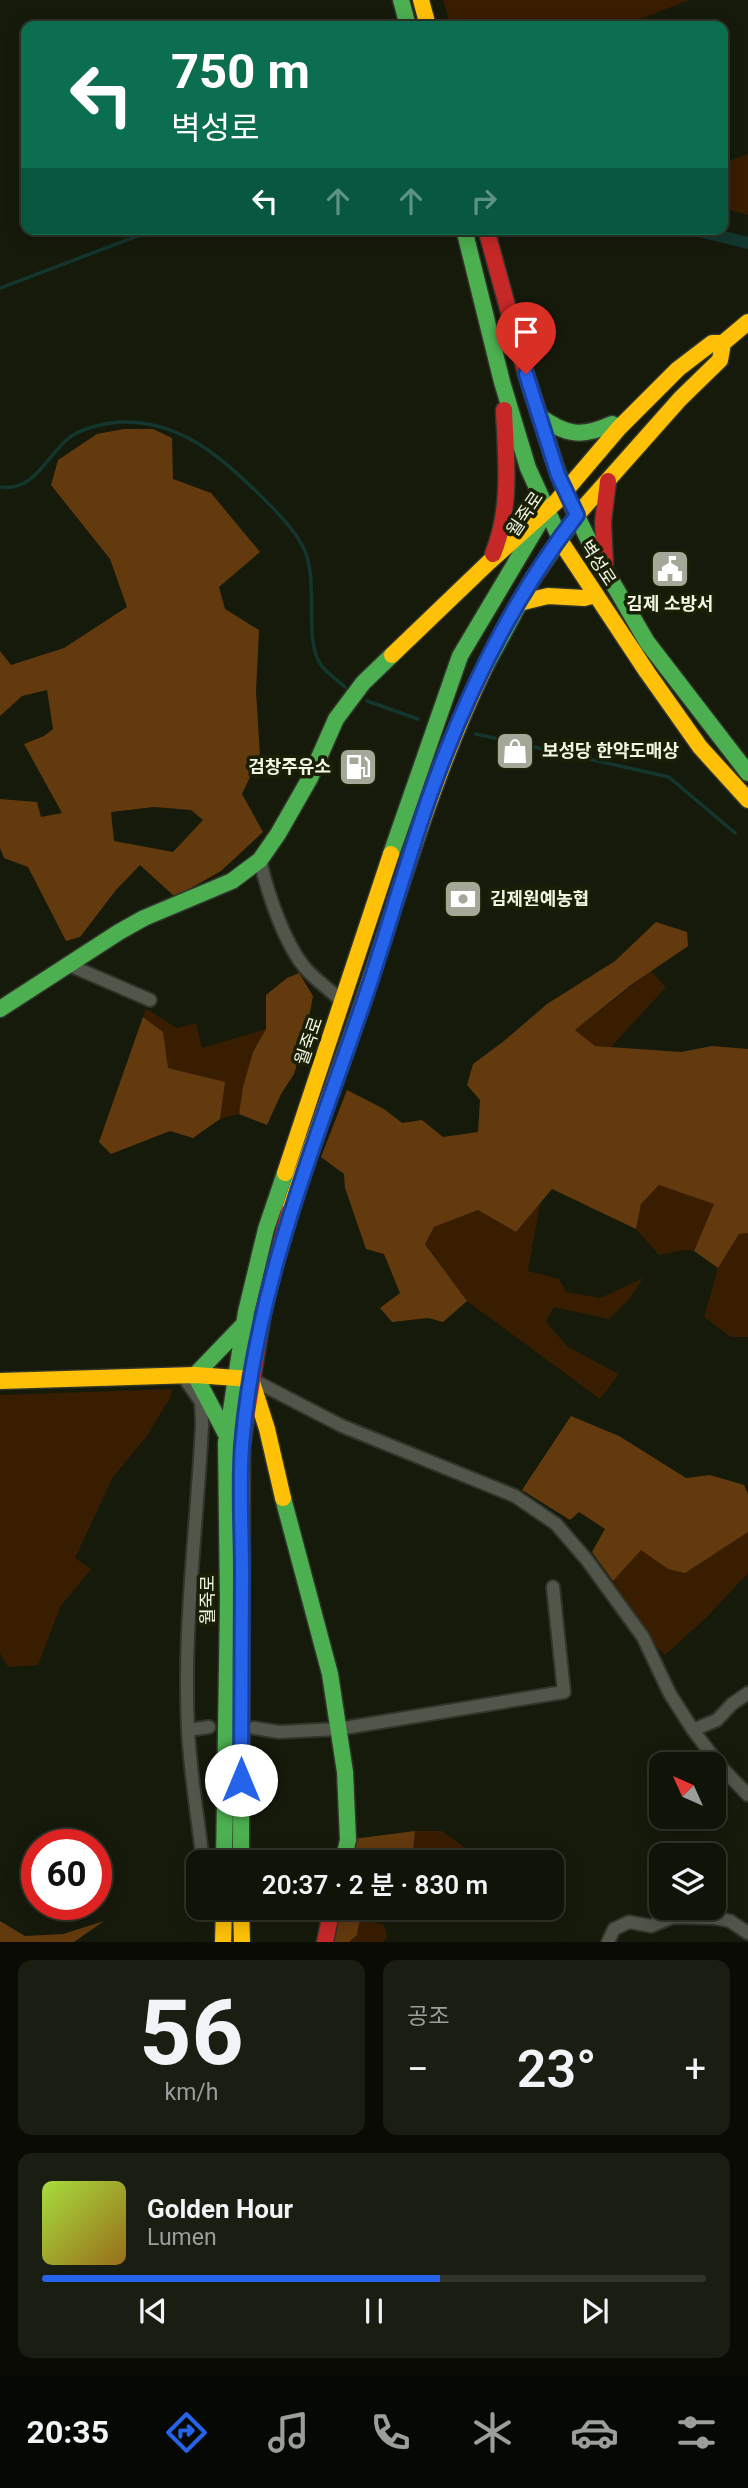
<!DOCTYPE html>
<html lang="ko">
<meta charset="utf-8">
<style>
body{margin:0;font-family:Roboto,"Noto Sans KR",sans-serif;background:#191d12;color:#f1f3f6;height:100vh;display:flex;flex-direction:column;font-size:26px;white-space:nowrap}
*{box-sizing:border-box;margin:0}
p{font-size:23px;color:#9c9e9c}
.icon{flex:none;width:38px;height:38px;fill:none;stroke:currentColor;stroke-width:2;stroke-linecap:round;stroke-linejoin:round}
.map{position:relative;height:1942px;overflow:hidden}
.side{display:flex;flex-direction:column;gap:18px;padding:18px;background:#090b04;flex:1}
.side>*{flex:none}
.hud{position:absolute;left:21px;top:21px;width:707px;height:214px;border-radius:14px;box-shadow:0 4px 18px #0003,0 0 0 2px #303329;background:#0b6e4f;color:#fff;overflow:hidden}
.needle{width:46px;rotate:315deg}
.fabs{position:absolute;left:649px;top:1752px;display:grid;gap:14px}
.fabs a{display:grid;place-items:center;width:77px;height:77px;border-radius:14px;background:#101408;box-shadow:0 4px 18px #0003,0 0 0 2px #303329;font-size:35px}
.speed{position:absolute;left:21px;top:1829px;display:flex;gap:14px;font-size:35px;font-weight:700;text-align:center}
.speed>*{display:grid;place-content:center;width:91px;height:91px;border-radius:50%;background:#101408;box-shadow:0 4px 18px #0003,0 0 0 2px #303329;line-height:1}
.speed .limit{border:10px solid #d22;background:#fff;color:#111}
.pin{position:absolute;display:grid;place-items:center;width:60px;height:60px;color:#fff;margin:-72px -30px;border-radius:50% 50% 50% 0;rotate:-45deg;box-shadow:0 0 7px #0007}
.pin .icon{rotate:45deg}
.me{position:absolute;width:77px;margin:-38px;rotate:0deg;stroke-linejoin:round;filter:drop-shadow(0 0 5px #0008)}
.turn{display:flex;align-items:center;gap:24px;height:147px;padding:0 35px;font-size:32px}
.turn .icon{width:91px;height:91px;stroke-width:2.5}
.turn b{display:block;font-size:49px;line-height:60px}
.lanes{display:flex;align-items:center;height:66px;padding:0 35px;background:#0003;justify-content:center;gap:35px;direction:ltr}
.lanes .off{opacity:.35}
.big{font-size:52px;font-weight:600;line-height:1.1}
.side .tile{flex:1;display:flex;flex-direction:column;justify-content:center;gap:10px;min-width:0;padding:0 24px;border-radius:14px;background:#191d12}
.side .dial{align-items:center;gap:0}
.dial b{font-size:91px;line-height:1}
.song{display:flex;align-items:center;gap:21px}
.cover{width:84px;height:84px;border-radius:10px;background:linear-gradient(135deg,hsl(80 70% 55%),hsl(40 70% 35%))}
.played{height:7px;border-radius:4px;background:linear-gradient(90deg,#2563eb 60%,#303329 60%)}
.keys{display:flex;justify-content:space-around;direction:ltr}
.heat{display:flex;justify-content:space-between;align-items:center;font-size:38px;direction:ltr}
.side .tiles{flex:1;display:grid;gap:18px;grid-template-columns:1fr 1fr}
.tile:last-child{grid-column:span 2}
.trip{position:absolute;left:186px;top:1850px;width:378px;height:70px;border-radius:14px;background:#101408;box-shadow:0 4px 18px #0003,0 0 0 2px #303329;font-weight:600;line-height:70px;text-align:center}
.tabs{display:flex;height:112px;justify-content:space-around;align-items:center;background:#060803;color:#9c9e9c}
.tabs .icon{width:49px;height:49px}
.tabs .selected{color:#2563eb}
.tabs b{font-size:32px;color:#f1f3f6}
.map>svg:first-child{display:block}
.green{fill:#391d01}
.forest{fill:#633a0e;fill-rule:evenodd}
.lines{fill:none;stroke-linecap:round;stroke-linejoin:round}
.stream{stroke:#13362e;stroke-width:3.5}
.canal{stroke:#13362e;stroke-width:12}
.street-casing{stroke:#31342a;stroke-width:16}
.fast-casing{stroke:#31342a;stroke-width:19}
.slow-casing{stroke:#31342a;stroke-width:19}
.jam-casing{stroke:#31342a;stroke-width:19}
.street{stroke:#52564a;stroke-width:12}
.fast{stroke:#4caf50;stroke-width:16}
.slow{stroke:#ffc107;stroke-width:16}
.jam{stroke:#c62828;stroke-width:16}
.route-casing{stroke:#184099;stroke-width:18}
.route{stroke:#2563eb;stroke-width:12}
.labels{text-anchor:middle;stroke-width:7;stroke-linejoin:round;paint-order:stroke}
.street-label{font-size:18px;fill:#f0f5e4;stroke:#1a2005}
.poi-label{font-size:18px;font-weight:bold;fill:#f0f5e4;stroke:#1a2005;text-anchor:start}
</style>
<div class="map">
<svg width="748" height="1942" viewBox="0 0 748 1942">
<rect width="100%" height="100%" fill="#161a0b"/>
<path class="green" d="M443,0H689L622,26H451Z
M748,154V215L723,208V163Z
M651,971L666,987L611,1047L595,1046L575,1030Z
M146,1009L177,1028L196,1023L202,1048L266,1029C251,1056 244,1083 239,1114L220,1119L224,1082L167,1068L163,1032L143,1017Z
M659,1185L715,1204L694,1251L684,1250L659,1255L636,1229L641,1204Z
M540,1203L528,1271L559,1279L566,1292L600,1298L643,1278L630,1298L609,1319L554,1307L546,1322L568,1347L619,1374L600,1399L467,1301L425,1243L434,1227L478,1210L516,1232Z
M748,1233V1337H731L704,1317L718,1268L739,1234Z
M172,1389L171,1396L147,1436L113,1477L75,1558L91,1569L60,1607L38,1665L8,1667L0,1653V1395Z
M748,1532V1573L707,1617L665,1655L651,1641L613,1581L641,1549L668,1569Z
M415,1831H442L473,1854L466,1862H412Z
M359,1917L384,1925L387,1936L384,1942H349L357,1935Z"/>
<path class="forest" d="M124,429H153L172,438L173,479L211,493L260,552L219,587L225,609L259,630L256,691L260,756L242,794L263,832L221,871L175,897L140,865L116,890L80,937L66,941L28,867L4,858L0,848V799L37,802L41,817L62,813L24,744L44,736L53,729L47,690L22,696L0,716V651L11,665L64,648L127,607L110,559L51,485L58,460L97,434ZM154,807L191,810L203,820L173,852L114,841L111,812Z
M656,922L687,932L688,946L631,985L575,1030L595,1046L681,1052L712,1046L748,1049V1233L739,1234L718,1268L694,1251L714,1204L659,1185L641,1204L636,1229L552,1189L516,1232L478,1210L434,1227L425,1244L467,1301L443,1322L428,1318L392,1322L380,1308L400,1293L384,1254L366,1249L345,1188L344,1174L321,1157L347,1090L384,1109L402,1123L422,1120L443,1137L478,1132L480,1100L467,1085L473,1064L504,1041L547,1004L615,961Z
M299,973L313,996L305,1038L294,1074L281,1094L267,1125L239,1114L243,1087L253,1052L266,1029V995L287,978Z
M143,1017L163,1032L168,1068L225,1082L220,1119L193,1138L170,1131L111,1154L99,1142Z
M571,1416L619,1436L686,1478L710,1475L744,1485L748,1494V1532L685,1573L668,1569L641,1550L613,1581L592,1552L605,1529L579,1512L570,1520L522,1490Z
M415,1831L412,1862H348L353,1839Z
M337,1908H362L357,1935L349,1942H329Z
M0,1921L25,1936L63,1934L104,1921L74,1942H0Z"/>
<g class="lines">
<path class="stream" d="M0,288L156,229
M0,487C35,492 46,456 70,437C83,428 104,423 120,422C180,420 220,456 261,496C276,511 292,527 302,545C321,579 302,638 321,665C327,673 337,680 345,687
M367,701L418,719
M476,734L669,777L735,833"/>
<path class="canal" d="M690,229L748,243"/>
<g class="street-casing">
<path id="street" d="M260,860C267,892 285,945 306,969C317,981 331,991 343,1002
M69,965L150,1000
M183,1376L201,1402L202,1425C197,1526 183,1628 188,1729C190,1773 198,1818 203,1862
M251,1379L342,1426L515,1496L556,1524L587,1560L643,1637L670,1694L693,1730L721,1767L748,1795
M254,1728L279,1732L338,1729L564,1692L553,1587
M188,1730L209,1727
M693,1730L717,1720L732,1704L748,1693
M608,1942L614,1929L629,1922L651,1926L673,1917L715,1918L730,1921L748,1933"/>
</g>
<g class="fast-casing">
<path id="fast" d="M401,0L408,26
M464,229L502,382L528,468L563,545
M539,416C566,435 581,438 612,424L619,428
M553,458L564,490L593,549L647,642L748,773
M485,667L532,580L577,515
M391,854L460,656L547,510
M0,1009L119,932L144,918L232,881L260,860L278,834L310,778L336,719L363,683L392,655
M227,1436L195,1375L245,1323
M283,1498L330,1674L345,1772L348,1840L343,1862
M224,1862L228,1600L226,1443L246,1312L266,1229L285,1173
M241,1862L242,1447L244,1431"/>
</g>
<g class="slow-casing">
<path id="slow" d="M421,0L428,26
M577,515L680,399L720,360L723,343L748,322
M563,545L647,672L700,747L748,800
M519,603L548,596L584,598L595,595
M392,655L489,562L556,502L619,428L678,369L712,343H723
M285,1173L391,854
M289,1212C314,1136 343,1062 368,986C404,878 435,770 485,667
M0,1381L195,1375L251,1379L267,1429L283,1498
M241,1908L242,1942
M223,1942L224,1908"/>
</g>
<g class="jam-casing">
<path id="jam" d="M486,229L526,374L553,458
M493,554C512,507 506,459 504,410
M605,564L603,522L608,481
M244,1431L264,1307L289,1212
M325,1942L332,1908"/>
</g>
<use href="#street" class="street"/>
<use href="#fast" class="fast"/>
<use href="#slow" class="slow"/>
<use href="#jam" class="jam"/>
</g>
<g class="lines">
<g class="route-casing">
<path id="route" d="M241,1780C241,1711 242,1642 242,1573C242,1531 239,1488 242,1446C255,1286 317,1140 368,989C389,926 407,861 429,798C464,699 512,599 577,515L558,475L526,374"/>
</g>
<use href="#route" class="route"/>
</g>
<defs>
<g id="civic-square" transform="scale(2.0125)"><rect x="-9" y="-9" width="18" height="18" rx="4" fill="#a4a898" stroke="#1a2005"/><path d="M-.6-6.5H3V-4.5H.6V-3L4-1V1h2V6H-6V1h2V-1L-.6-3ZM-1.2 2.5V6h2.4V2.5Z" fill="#fff"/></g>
<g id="shop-square" transform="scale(2.0125)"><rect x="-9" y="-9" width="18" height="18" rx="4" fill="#a4a898" stroke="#1a2005"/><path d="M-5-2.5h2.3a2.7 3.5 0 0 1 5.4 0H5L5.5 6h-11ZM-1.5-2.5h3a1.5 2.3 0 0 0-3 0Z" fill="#fff"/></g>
<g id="fuel-square" transform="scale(2.0125)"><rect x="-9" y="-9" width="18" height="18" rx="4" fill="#a4a898" stroke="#1a2005"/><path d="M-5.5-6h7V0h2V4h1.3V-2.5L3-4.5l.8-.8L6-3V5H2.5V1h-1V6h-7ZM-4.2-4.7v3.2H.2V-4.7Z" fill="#fff"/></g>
<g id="bank-square" transform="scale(2.0125)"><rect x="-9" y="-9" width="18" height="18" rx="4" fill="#a4a898" stroke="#1a2005"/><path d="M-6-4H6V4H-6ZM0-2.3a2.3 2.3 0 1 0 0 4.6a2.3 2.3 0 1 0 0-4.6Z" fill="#fff"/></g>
</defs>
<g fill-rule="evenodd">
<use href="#civic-square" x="670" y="569"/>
<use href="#shop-square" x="515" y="751"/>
<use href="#fuel-square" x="358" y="767"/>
<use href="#bank-square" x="463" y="899"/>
</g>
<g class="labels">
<g class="street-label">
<text transform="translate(525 514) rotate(-56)" y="6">월죽로</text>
<text transform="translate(598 563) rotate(57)" y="6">벽성로</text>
<text transform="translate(309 1041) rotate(-71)" y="6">월죽로</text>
<text transform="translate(208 1600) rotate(-90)" y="6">월죽로</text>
</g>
<g class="poi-label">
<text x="670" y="610" text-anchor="middle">김제 소방서</text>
<text x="542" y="757">보성당 한약도매상</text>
<text x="331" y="773" text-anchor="end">검창주유소</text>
<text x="490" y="905">김제원예농협</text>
</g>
</g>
</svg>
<div class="fabs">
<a><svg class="needle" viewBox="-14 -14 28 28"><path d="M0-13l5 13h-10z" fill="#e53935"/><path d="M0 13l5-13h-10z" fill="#9c9e9c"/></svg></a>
<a><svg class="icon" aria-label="layers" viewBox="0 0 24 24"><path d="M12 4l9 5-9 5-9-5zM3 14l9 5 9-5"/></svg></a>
</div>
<div class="speed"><div class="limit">60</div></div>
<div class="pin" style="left:526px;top:374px;background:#d93025"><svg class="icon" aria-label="arrive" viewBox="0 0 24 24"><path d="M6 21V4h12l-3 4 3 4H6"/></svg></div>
<svg class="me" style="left:241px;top:1780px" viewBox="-20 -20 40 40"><circle r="19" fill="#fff"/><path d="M0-13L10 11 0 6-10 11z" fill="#2563eb"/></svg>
<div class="trip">20:37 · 2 분 · 830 m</div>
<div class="hud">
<div class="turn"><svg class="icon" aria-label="left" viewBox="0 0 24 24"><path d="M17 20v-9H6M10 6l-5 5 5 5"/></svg><div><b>750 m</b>벽성로</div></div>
<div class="lanes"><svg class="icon" aria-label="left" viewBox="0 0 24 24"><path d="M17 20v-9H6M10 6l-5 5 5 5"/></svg><svg class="icon off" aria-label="ahead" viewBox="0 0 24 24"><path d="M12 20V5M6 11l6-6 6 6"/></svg><svg class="icon off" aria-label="ahead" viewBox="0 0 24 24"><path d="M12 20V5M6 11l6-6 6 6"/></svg><svg class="icon off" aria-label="right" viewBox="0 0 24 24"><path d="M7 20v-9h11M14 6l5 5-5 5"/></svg></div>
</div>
</div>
<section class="side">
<div class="tiles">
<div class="tile dial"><b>56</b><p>km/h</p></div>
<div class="tile"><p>공조</p>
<div class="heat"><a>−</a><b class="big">23°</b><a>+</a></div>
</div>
<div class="tile">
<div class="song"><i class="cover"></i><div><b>Golden Hour</b><p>Lumen</p></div></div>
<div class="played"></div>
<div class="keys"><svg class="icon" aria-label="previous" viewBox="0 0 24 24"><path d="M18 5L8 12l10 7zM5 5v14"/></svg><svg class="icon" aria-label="pause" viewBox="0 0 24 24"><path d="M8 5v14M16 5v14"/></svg><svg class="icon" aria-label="next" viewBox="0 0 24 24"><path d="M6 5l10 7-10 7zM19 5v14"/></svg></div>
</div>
</div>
</section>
<nav class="tabs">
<b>20:35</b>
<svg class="icon selected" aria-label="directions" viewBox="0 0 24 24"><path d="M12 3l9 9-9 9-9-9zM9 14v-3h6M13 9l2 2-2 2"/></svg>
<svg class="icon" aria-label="music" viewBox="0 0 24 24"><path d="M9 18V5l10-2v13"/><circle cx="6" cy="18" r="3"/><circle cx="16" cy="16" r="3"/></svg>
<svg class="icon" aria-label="phone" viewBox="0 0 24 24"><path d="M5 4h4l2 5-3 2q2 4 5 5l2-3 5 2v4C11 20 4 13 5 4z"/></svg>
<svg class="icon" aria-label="climate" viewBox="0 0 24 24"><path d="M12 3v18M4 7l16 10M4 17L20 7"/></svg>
<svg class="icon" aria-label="car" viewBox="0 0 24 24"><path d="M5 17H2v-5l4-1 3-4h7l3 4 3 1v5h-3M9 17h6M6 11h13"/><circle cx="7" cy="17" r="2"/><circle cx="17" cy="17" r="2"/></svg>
<svg class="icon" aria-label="filters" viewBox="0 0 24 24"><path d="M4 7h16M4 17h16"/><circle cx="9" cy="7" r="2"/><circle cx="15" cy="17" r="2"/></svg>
</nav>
